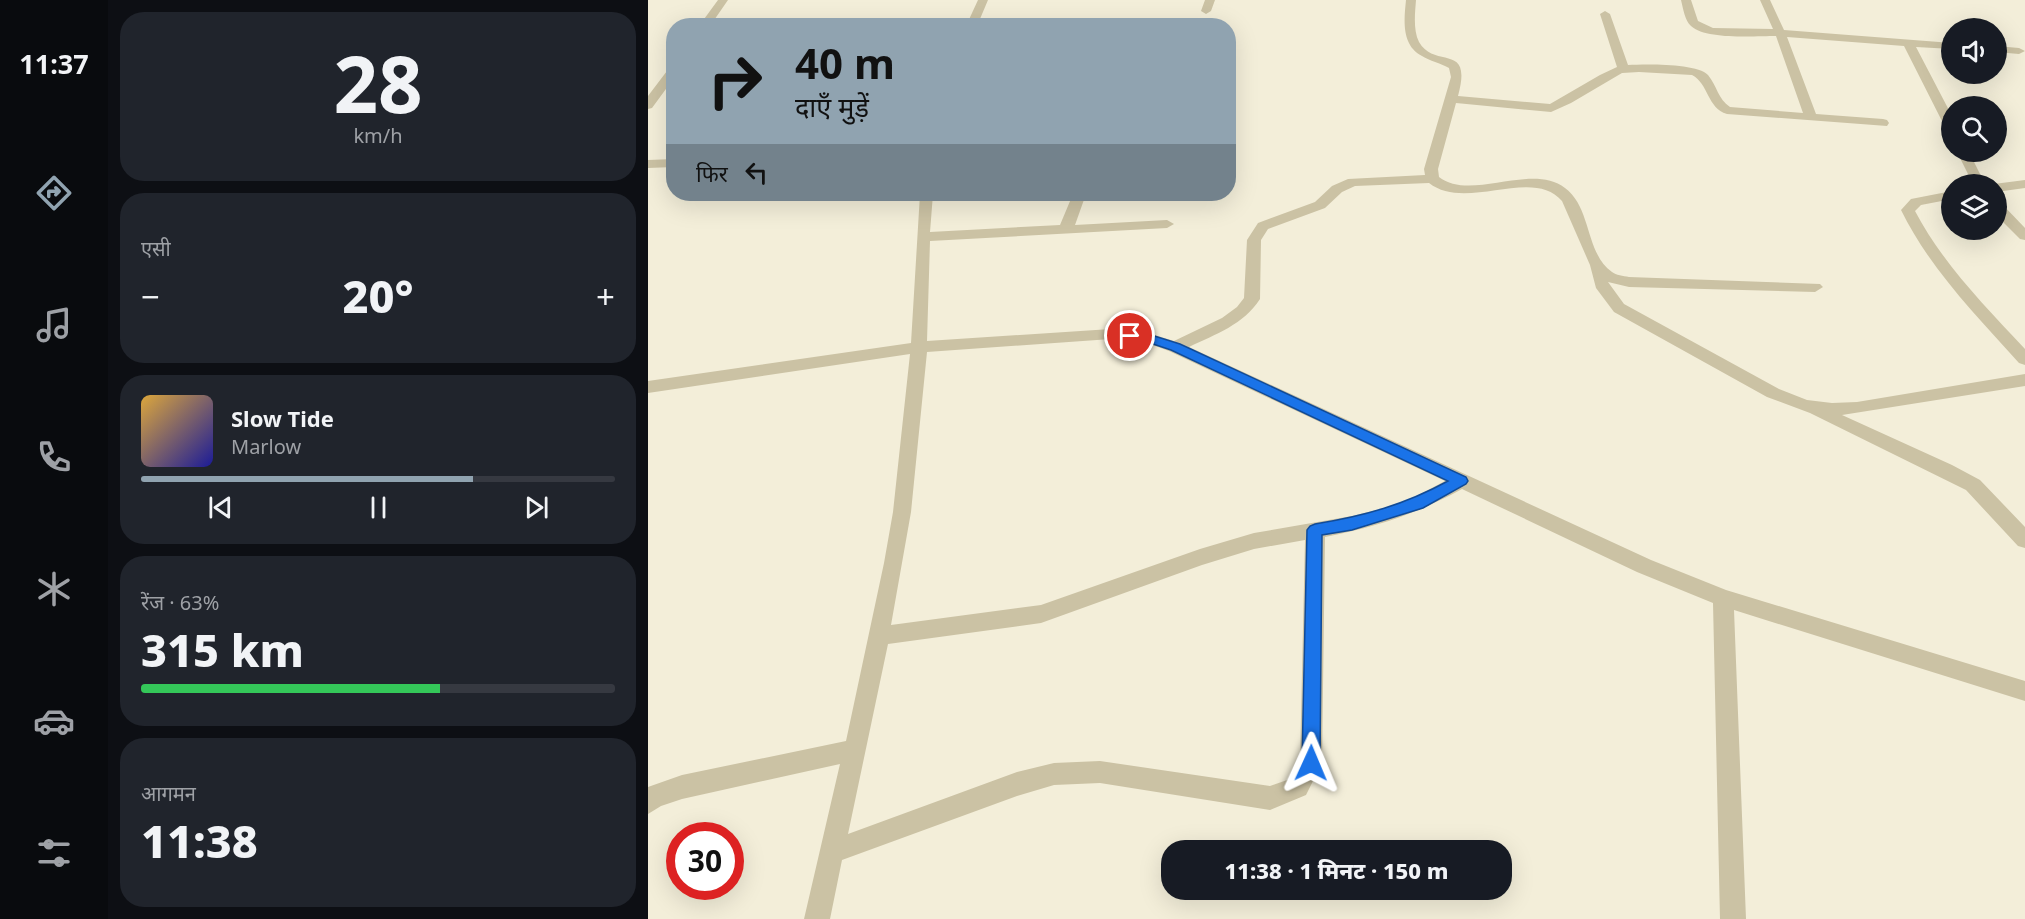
<!DOCTYPE html>
<html lang="hi">
<meta charset="utf-8">
<style>
body{margin:0;font-family:"Noto Sans","Noto Sans Devanagari",sans-serif;background:#20242c;color:#f1f3f6;height:100vh;display:flex;flex-direction:column;font-size:22px;white-space:nowrap}
*{box-sizing:border-box;margin:0}
p{font-size:20px;color:#9ea1a6}
.icon{flex:none;width:33px;height:33px;fill:none;stroke:currentColor;stroke-width:2;stroke-linecap:round;stroke-linejoin:round}
.map{position:relative;flex:1;overflow:hidden}
.side{display:flex;flex-direction:column;gap:12px;padding:12px;background:#0d0f14;width:540px}
.side>*{flex:none}
.hud{position:absolute;left:18px;top:18px;width:570px;height:183px;border-radius:24px;box-shadow:0 6px 24px #0002;background:#90a3b0;color:#111;overflow:hidden}
.buttons{position:absolute;left:1293px;top:18px;display:grid;gap:12px}
.buttons a{display:grid;place-items:center;width:66px;height:66px;border-radius:50%;background:#171b24;box-shadow:0 6px 24px #0002;font-size:30px}
.speed{position:absolute;left:18px;top:822px;display:flex;gap:12px;font-size:30px;font-weight:700;text-align:center}
.speed>*{display:grid;place-content:center;width:78px;height:78px;border-radius:50%;background:#171b24;box-shadow:0 6px 24px #0002;line-height:1}
.speed .limit{border:9px solid #d22;background:#fff;color:#111}
.pin{position:absolute;display:grid;place-items:center;width:51px;height:51px;color:#fff;margin:-26px;border:3px solid #fff;border-radius:50%;box-shadow:0 2px 6px #0007}
.me{position:absolute;width:66px;margin:-33px;rotate:1deg;stroke-linejoin:round;filter:drop-shadow(0 0 4px #0008)}
.turn{display:flex;align-items:center;gap:21px;height:126px;padding:0 30px;font-size:27px}
.turn .icon{width:78px;height:78px;stroke-width:2.5}
.turn b{display:block;font-size:42px;line-height:51px}
.then{display:flex;align-items:center;height:57px;padding:0 30px;background:#0003;gap:12px;font-size:22px}
.big{font-size:45px;font-weight:800;line-height:1.1}
.side .widget{flex:1;display:flex;flex-direction:column;justify-content:center;gap:9px;min-width:0;padding:0 21px;border-radius:24px;background:#20242c}
.side .dial{align-items:center;gap:0}
.dial b{font-size:78px;line-height:1}
.song{display:flex;align-items:center;gap:18px}
.cover{width:72px;height:72px;border-radius:9px;background:linear-gradient(135deg,hsl(40 70% 55%),hsl(240 70% 35%))}
.played{height:6px;border-radius:3px;background:linear-gradient(90deg,#90a3b0 70%,#363941 70%)}
.keys{display:flex;justify-content:space-around;direction:ltr}
.heat{display:flex;justify-content:space-between;align-items:center;font-size:33px;direction:ltr}
.charge{height:9px;border-radius:4px;background:linear-gradient(90deg,#34c759 63%,#363941 0)}
.trip{position:absolute;left:513px;top:840px;width:351px;height:60px;border-radius:24px;background:#171b24;box-shadow:0 6px 24px #0002;font-weight:800;line-height:60px;text-align:center}
main{display:flex;flex:1;min-height:0}
.menu{display:flex;flex-direction:column;width:108px;justify-content:space-around;align-items:center;background:#090b0e;color:#9ea1a6}
.menu .icon{width:42px;height:42px}
.menu .current{color:#90a3b0}
.menu b{font-size:27px;color:#f1f3f6}
.map>svg:first-child{display:block}
.lines{fill:none;stroke-linecap:round;stroke-linejoin:round}
.minor{fill:#cbc2a4;fill-rule:evenodd}
.route{fill:#1a73e8;stroke:#114b97;stroke-width:1.5}
</style>
<main>
<nav class="menu">
<b>11:37</b>
<svg class="icon current" aria-label="directions" viewBox="0 0 24 24"><path d="M12 3l9 9-9 9-9-9zM9 14v-3h6M13 9l2 2-2 2"/></svg>
<svg class="icon" aria-label="music" viewBox="0 0 24 24"><path d="M9 18V5l10-2v13"/><circle cx="6" cy="18" r="3"/><circle cx="16" cy="16" r="3"/></svg>
<svg class="icon" aria-label="phone" viewBox="0 0 24 24"><path d="M5 4h4l2 5-3 2q2 4 5 5l2-3 5 2v4C11 20 4 13 5 4z"/></svg>
<svg class="icon" aria-label="climate" viewBox="0 0 24 24"><path d="M12 3v18M4 7l16 10M4 17L20 7"/></svg>
<svg class="icon" aria-label="car" viewBox="0 0 24 24"><path d="M5 17H2v-5l4-1 3-4h7l3 4 3 1v5h-3M9 17h6M6 11h13"/><circle cx="7" cy="17" r="2"/><circle cx="17" cy="17" r="2"/></svg>
<svg class="icon" aria-label="filters" viewBox="0 0 24 24"><path d="M4 7h16M4 17h16"/><circle cx="9" cy="7" r="2"/><circle cx="15" cy="17" r="2"/></svg>
</nav>
<section class="side">
<div class="widget dial"><b>28</b><p>km/h</p></div>
<div class="widget"><p>एसी</p>
<div class="heat"><a>−</a><b class="big">20°</b><a>+</a></div>
</div>
<div class="widget">
<div class="song"><i class="cover"></i><div><b>Slow Tide</b><p>Marlow</p></div></div>
<div class="played"></div>
<div class="keys"><svg class="icon" aria-label="previous" viewBox="0 0 24 24"><path d="M18 5L8 12l10 7zM5 5v14"/></svg><svg class="icon" aria-label="pause" viewBox="0 0 24 24"><path d="M8 5v14M16 5v14"/></svg><svg class="icon" aria-label="next" viewBox="0 0 24 24"><path d="M6 5l10 7-10 7zM19 5v14"/></svg></div>
</div>
<div class="widget"><p>रेंज · 63%</p><b class="big">315 km</b><div class="charge"></div></div>
<div class="widget"><p>आगमन</p><b class="big">11:38</b></div>
</section>
<div class="map">
<svg width="1377" height="919" viewBox="0 0 1377 919">
<rect width="100%" height="100%" fill="#f3eed9"/>
<g class="lines">
<path class="minor" d="M70,0H80L62,26H51Z
M330,0H340L329,26H318Z
M557,0H567L563,11L558,14L553,11Z
M758,0H768C767,13 765,30 771,42C787,70 825,41 810,96L902,104L952,75L969,67L952,14L957,11L962,14L980,65C997,64 1049,63 1060,75C1069,86 1070,99 1082,107L1155,113L1128,36C1107,36 1058,40 1043,26C1037,21 1035,8 1033,0H1043L1050,21L1065,28L1125,29L1112,0H1122L1136,30L1304,43V49L1268,47L1304,116V133L1298,129L1256,46L1139,37L1168,114L1235,119L1239,120L1241,123L1239,126L1079,114C1059,108 1061,84 1044,75L991,72L974,73L923,103L903,112L808,103L790,169L791,177C823,202 883,162 917,188C944,208 937,253 964,272C968,275 975,276 981,277L1172,284L1175,287L1167,292L981,287L960,282L976,304L1131,389L1159,400L1184,403L1209,402L1377,374V386L1194,415L1304,465L1332,480L1377,527V548L1370,546L1318,490L1162,413L1119,397L966,312L948,288L942,265L914,201C885,166 818,212 781,183L707,186L694,192L677,208L620,229L613,240L612,299C595,325 568,334 541,347L1003,560L1078,590L1377,681V701L1086,610L1098,919H1072L1065,603L989,572L814,489C768,514 728,527 677,537L674,763L658,795L622,810L452,783L406,785L369,796L194,860L182,919H156L192,764L34,799L13,806L0,814V787L34,775L198,741L236,563L245,512L262,354L0,393V381L263,343L272,194H285L282,232L412,225L425,194H438L427,225L519,220L526,224L519,228L282,241L279,341L463,329L500,333L526,341L574,318L589,307L596,298L599,240L610,223L667,202L684,186L700,179L777,175L776,169L803,77L801,68C792,63 782,61 774,56C753,45 756,20 758,0ZM463,339L499,343L521,351L797,481L763,499L737,508L704,516L606,533L552,549L393,605L243,625L263,512L279,352ZM657,540L652,761L642,779L622,786L452,761L406,763L369,772L200,834L240,644L393,623L554,565L606,549Z
M1348,46L1371,48L1377,51L1371,54L1348,52Z
M26,66V78L4,108L0,109V96L22,67Z
M1309,152H1321L1337,184H1325Z
M26,159V167L0,168V160Z
M1377,180V188L1348,192V184H1346Z
M1304,191V199L1273,205L1267,211C1295,264 1336,305 1377,349V365L1371,363C1328,315 1282,269 1253,210L1263,199Z
M1348,202L1353,203L1377,228V240L1372,239L1348,215Z"/>
</g>
<path class="route" d="M482,332L500,334L532,344L818,477L820,481L818,484L775,508L704,530L674,535L672,763L669,769L663,771L657,769L654,763L659,530L662,526L667,524C716,516 756,505 800,481L523,350L499,342L477,339V333Z"/>
</svg>
<div class="buttons">
<a><svg class="icon" aria-label="sound" viewBox="0 0 24 24"><path d="M4 9h4l5-4v14l-5-4H4zM17 9q2 3 0 6"/></svg></a>
<a><svg class="icon" aria-label="search" viewBox="0 0 24 24"><circle cx="10" cy="10" r="6"/><path d="M15 15l6 6"/></svg></a>
<a><svg class="icon" aria-label="layers" viewBox="0 0 24 24"><path d="M12 4l9 5-9 5-9-5zM3 14l9 5 9-5"/></svg></a>
</div>
<div class="speed"><div class="limit">30</div></div>
<div class="pin" style="left:482px;top:336px;background:#d93025"><svg class="icon" aria-label="arrive" viewBox="0 0 24 24"><path d="M6 21V4h12l-3 4 3 4H6"/></svg></div>
<svg class="me" style="left:663px;top:763px" viewBox="-20 -20 40 40"><path d="M0-17L14 15 0 8-14 15z" fill="#1a73e8" stroke="#fff" stroke-width="4"/></svg>
<div class="trip">11:38 · 1 मिनट · 150 m</div>
<div class="hud">
<div class="turn"><svg class="icon" aria-label="right" viewBox="0 0 24 24"><path d="M7 20v-9h11M14 6l5 5-5 5"/></svg><div><b>40 m</b>दाएँ मुड़ें</div></div>
<div class="then">फिर<svg class="icon" aria-label="left" viewBox="0 0 24 24"><path d="M17 20v-9H6M10 6l-5 5 5 5"/></svg></div>
</div>
</div>
</main>
